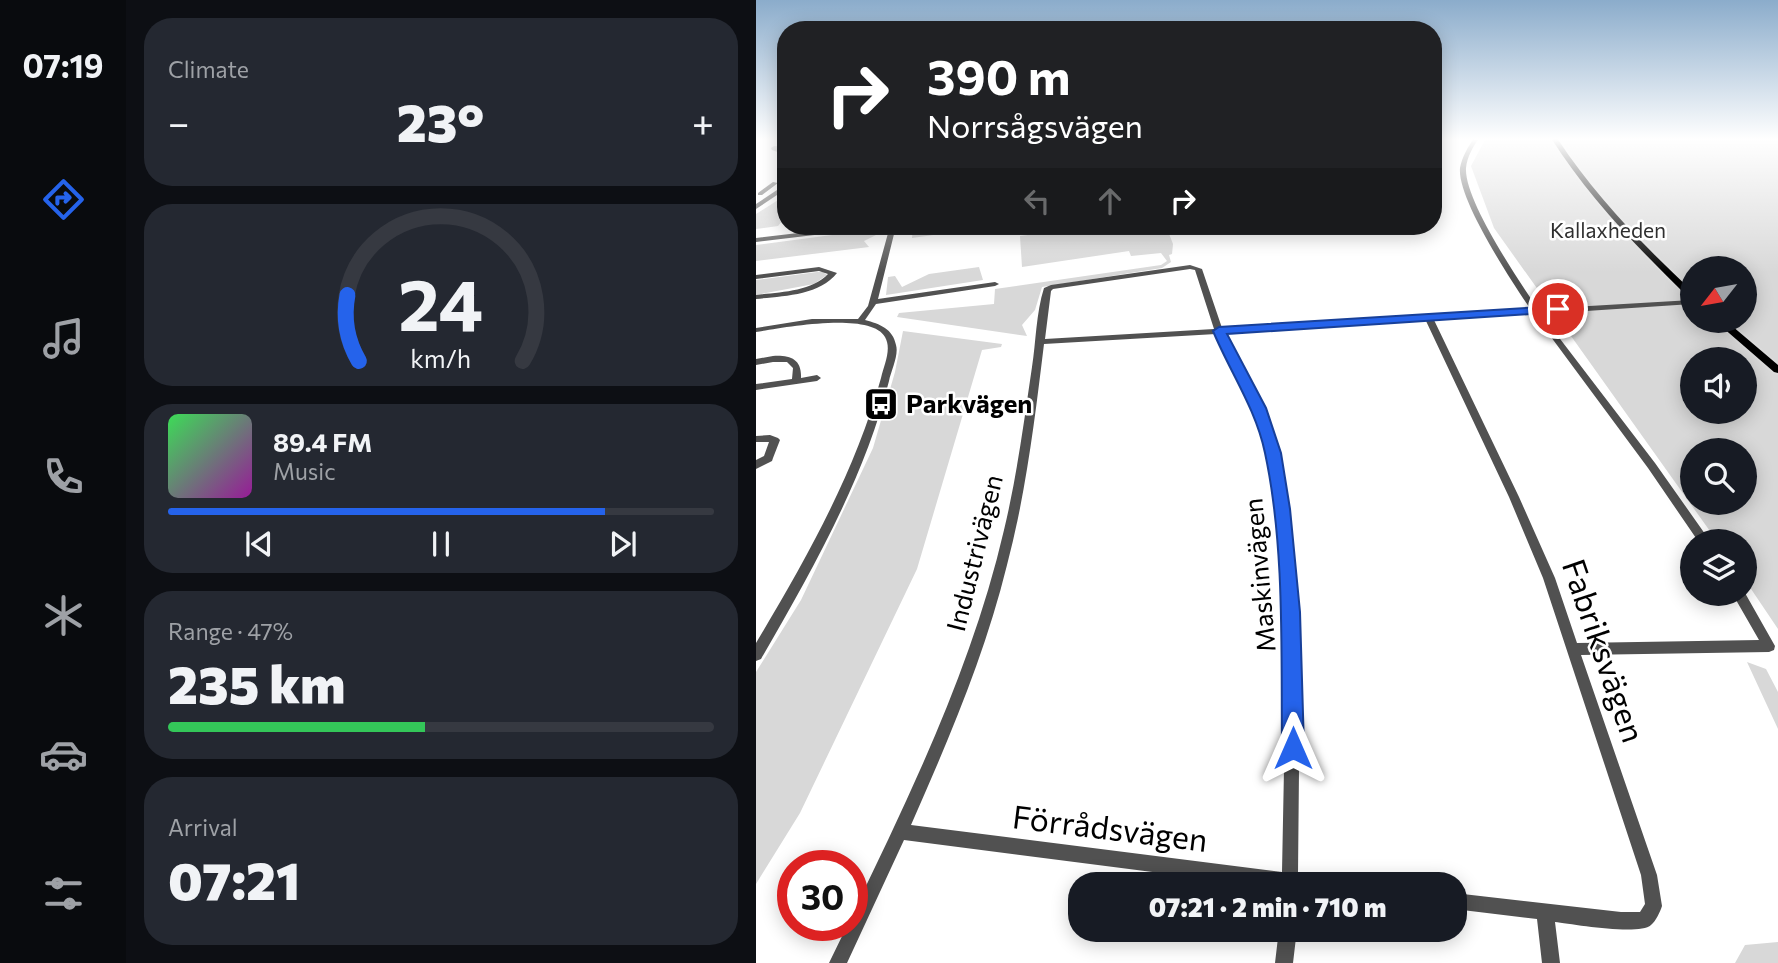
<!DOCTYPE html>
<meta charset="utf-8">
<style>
body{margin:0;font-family:Commissioner,sans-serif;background:#242831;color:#f1f3f6;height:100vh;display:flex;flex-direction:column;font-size:26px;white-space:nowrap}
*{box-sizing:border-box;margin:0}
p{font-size:23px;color:#9ea1a6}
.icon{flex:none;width:38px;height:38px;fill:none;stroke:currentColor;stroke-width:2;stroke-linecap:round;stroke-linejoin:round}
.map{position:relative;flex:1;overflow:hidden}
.sheet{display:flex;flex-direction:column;gap:18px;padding:18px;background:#0d0f14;width:630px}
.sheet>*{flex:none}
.hud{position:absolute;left:21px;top:21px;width:665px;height:214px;border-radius:28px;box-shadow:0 4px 18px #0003;background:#202124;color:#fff;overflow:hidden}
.needle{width:46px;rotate:239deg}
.fabs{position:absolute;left:924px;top:256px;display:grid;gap:14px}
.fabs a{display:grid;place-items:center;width:77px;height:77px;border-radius:50%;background:#171b24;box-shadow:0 4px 18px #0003;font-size:35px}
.speed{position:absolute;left:21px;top:850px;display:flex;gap:14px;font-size:35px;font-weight:700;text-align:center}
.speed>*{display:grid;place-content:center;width:91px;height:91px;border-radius:50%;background:#171b24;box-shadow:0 4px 18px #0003;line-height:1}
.speed .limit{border:10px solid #d22;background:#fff;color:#111}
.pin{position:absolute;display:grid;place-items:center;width:60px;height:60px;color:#fff;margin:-30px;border:4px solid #fff;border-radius:50%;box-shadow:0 2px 7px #0007}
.me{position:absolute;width:77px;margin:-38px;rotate:0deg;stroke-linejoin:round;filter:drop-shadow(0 0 5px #0008)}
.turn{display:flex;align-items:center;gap:24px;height:147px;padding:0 35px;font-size:32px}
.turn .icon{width:91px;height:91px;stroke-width:2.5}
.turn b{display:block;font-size:49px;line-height:60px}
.lanes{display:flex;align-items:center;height:66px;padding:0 35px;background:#0003;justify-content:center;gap:35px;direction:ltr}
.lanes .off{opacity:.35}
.big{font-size:52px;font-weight:800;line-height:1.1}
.sheet .widget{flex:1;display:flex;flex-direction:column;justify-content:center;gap:10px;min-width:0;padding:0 24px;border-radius:28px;background:#242831}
.sheet .dial{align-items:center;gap:0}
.dial svg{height:182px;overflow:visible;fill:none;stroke:#363941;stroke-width:7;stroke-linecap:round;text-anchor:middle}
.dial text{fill:#f1f3f6;stroke:none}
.song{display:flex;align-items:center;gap:21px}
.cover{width:84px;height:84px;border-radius:10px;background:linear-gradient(135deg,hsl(130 70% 55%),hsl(300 70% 35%))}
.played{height:7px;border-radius:4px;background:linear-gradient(90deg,#2563eb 80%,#363941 80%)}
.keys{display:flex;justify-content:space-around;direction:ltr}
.heat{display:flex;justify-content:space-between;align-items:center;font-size:38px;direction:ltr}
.charge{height:10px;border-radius:5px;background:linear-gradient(90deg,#34c759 47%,#363941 0)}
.trip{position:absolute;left:312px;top:872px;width:399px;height:70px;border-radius:28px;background:#171b24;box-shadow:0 4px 18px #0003;font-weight:800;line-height:70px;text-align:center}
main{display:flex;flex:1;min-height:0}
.tabs{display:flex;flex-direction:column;width:126px;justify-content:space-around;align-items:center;background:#090b0e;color:#9ea1a6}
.tabs .icon{width:49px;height:49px}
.tabs .selected{color:#2563eb}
.tabs b{font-size:32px;color:#f1f3f6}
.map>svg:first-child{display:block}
.green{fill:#d8d8d8;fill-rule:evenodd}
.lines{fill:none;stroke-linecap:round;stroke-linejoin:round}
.major-casing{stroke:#dbdbdb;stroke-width:4}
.minor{fill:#515151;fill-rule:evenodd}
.major{fill:#000;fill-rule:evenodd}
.route{fill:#2563eb;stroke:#184099;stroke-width:2}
.labels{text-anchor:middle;stroke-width:5;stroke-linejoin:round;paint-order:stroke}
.far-park-label{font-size:21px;fill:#2f2f2f;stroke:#fff}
.poi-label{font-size:26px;font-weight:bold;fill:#000;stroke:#fff;text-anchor:start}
.street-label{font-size:26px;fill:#000;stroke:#fff}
.near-street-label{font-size:32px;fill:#000;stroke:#fff}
</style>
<main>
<nav class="tabs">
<b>07:19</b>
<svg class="icon selected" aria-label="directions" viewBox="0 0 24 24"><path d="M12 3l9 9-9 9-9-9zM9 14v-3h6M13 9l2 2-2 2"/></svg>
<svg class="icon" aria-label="music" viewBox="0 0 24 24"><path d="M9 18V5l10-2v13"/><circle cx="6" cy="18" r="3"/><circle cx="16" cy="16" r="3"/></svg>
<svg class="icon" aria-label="phone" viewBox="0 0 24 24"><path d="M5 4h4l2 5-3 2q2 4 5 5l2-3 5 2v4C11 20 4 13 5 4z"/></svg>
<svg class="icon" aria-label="climate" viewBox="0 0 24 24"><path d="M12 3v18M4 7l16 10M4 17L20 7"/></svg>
<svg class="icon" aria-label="car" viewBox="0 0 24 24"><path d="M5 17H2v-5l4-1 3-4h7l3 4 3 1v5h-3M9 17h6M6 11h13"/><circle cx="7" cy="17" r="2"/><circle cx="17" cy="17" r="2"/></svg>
<svg class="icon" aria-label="filters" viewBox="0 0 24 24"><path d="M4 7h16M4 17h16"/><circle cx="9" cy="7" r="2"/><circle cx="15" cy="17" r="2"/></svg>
</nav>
<section class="sheet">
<div class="widget"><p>Climate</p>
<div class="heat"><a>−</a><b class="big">23°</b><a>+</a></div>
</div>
<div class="widget dial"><svg viewBox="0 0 100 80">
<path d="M14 69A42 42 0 1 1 86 69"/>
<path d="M14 69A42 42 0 0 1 9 40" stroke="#2563eb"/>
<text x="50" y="56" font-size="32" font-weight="700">24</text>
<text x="50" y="72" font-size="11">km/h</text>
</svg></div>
<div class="widget">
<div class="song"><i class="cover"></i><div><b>89.4 FM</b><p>Music</p></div></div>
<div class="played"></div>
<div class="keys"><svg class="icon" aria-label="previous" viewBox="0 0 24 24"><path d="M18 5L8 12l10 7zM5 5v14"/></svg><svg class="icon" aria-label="pause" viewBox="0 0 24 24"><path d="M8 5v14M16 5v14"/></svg><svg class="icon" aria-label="next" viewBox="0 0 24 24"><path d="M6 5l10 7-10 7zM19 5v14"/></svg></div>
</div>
<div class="widget"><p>Range · 47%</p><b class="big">235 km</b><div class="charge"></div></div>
<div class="widget"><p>Arrival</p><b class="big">07:21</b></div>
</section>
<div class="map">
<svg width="1022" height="963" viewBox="0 0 1022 963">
<rect width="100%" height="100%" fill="#fff"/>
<path class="green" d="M730,138H1022V629L989,580V541H961L738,228L715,166ZM936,268H989V320H936ZM936,359H989V411H936ZM936,450H989V502H936Z
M30,195V216L22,226L0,229V214Z
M157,226H220V229L156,238Z
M341,226H410L417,244L416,254L413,255L415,262L406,268L286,287L279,310L266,325L271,336L141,317L143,313L238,304L239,289L405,265L411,261L405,253L375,256L373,251L266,267L264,236Z
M114,230L126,232L108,241L113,247L0,261V245Z
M223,267L227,280L130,295L132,277L139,276L146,287L173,274Z
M61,272H67L71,275L58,284L0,295V280Z
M147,331L246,344L245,347L226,350L161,569L44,813L0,884V672L45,600L117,448L139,372Z
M991,662L1010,669L1022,692V729Z
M1022,942V963H979L989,945Z"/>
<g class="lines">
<g class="major-casing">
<path id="major" d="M795,138H801C839,196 886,244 936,291V299L933,298C882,248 833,198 795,138Z
M958,320H969L1022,365V373L1018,372Z"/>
</g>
<path class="minor" d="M718,138H723C717,147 711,157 710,168C708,200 763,281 782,309L936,300V304L785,314L899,463L954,541H942L892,468L778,314L678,320L763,497L799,578L821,643L1003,640L976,593H989L1019,646L1018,650L1013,652L825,655L901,875L906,906C904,912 900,921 895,925C883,936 816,924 799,922L804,963H786L781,919L698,909V893L865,912H884L889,904L885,875L787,578L753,497L670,321L468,333L471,343L508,409L518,435L528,489L544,666L542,874L563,878L565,884H490L148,840L91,963H73L91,926H96V915C156,791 217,664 248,530C261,476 268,421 276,367C280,342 280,313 288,288L295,285L434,265L446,269L466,328L775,310C756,282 701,199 704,168C706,157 712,147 718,138ZM434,269L439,270L458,329L289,339L295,291L297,289ZM460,334L463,343L498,409L508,435L518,489L530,666L526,872L155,825C192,741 229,655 251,565C270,493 279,418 288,344Z
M18,146L30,147V155L16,150L15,148Z
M17,182L22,183L6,195H2V193Z
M30,184V189L0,209V204Z
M102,226H120L117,228L0,242V238Z
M134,226H140L122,299L239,282L243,284L239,286L120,304L109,320C124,324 137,329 140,345C143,355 135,371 133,381C108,480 55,572 5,659L0,661V643C50,559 99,473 125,378C128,365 136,349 129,337C114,311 26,328 0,332V328L56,319H102L112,306Z
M63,267L81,273C63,296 26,296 0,299V295C23,292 55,292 72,274L63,271L0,279V275Z
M17,356C34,355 46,359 45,378L61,375L65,378L61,381L0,390V384L36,379L37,368L31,362H17L0,365V359Z
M14,435L22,438L24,440L17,458L16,461L0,469V460L8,456L13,442H0V436Z
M523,929H541L537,963H519Z"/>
<use href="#major" class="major"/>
</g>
<linearGradient id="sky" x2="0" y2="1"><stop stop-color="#8baccb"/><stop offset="0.51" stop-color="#fff"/><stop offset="1" stop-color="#fff" stop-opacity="0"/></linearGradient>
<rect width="1022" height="273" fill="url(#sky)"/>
<path class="route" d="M802,306L808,309L806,312L471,334L510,408L525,453L534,509L544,612L548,748L545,756L537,759L530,756L526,748C525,653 529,546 509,453C500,409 474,372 457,331L463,327Z"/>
<defs>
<g id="bus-square" transform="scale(1.75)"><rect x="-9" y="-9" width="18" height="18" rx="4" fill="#000" stroke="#fff"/><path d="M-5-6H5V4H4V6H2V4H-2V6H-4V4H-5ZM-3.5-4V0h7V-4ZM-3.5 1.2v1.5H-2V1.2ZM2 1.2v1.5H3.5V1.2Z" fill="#fff"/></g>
</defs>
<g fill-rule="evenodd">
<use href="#bus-square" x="125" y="404"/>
</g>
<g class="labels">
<g class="far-park-label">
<text x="852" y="238">Kallaxheden</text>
</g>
<g class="poi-label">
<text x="150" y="413">Parkvägen</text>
</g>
<g class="street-label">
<text transform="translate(219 553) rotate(-76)" y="9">Industrivägen</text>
<text transform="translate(504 575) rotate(-95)" y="9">Maskinvägen</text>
</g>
<g class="near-street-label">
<text transform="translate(847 651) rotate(71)" y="11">Fabriksvägen</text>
<text transform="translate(354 829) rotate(7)" y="11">Förrådsvägen</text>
</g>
</g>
</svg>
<div class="fabs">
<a><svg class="needle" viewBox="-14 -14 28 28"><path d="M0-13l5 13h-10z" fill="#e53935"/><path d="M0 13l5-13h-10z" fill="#9ea1a6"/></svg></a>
<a><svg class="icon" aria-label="sound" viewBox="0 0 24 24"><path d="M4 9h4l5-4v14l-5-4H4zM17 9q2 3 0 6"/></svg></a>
<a><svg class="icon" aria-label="search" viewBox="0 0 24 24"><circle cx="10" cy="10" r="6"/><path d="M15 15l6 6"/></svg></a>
<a><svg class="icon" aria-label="layers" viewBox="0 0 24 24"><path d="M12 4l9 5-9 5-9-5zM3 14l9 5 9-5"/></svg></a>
</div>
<div class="speed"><div class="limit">30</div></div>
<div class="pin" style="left:802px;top:309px;background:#d93025"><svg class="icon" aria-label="arrive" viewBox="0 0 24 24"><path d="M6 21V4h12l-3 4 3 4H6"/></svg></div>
<svg class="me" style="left:537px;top:748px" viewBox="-20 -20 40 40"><path d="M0-17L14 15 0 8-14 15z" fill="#2563eb" stroke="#fff" stroke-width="4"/></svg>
<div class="trip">07:21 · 2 min · 710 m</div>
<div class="hud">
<div class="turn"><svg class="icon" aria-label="right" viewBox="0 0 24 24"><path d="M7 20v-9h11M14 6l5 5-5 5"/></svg><div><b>390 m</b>Norrsågsvägen</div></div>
<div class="lanes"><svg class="icon off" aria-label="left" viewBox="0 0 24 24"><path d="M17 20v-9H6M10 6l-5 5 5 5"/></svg><svg class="icon off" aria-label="ahead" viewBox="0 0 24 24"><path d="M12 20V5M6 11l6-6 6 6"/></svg><svg class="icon" aria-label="right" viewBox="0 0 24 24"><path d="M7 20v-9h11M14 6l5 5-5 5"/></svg></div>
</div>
</div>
</main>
